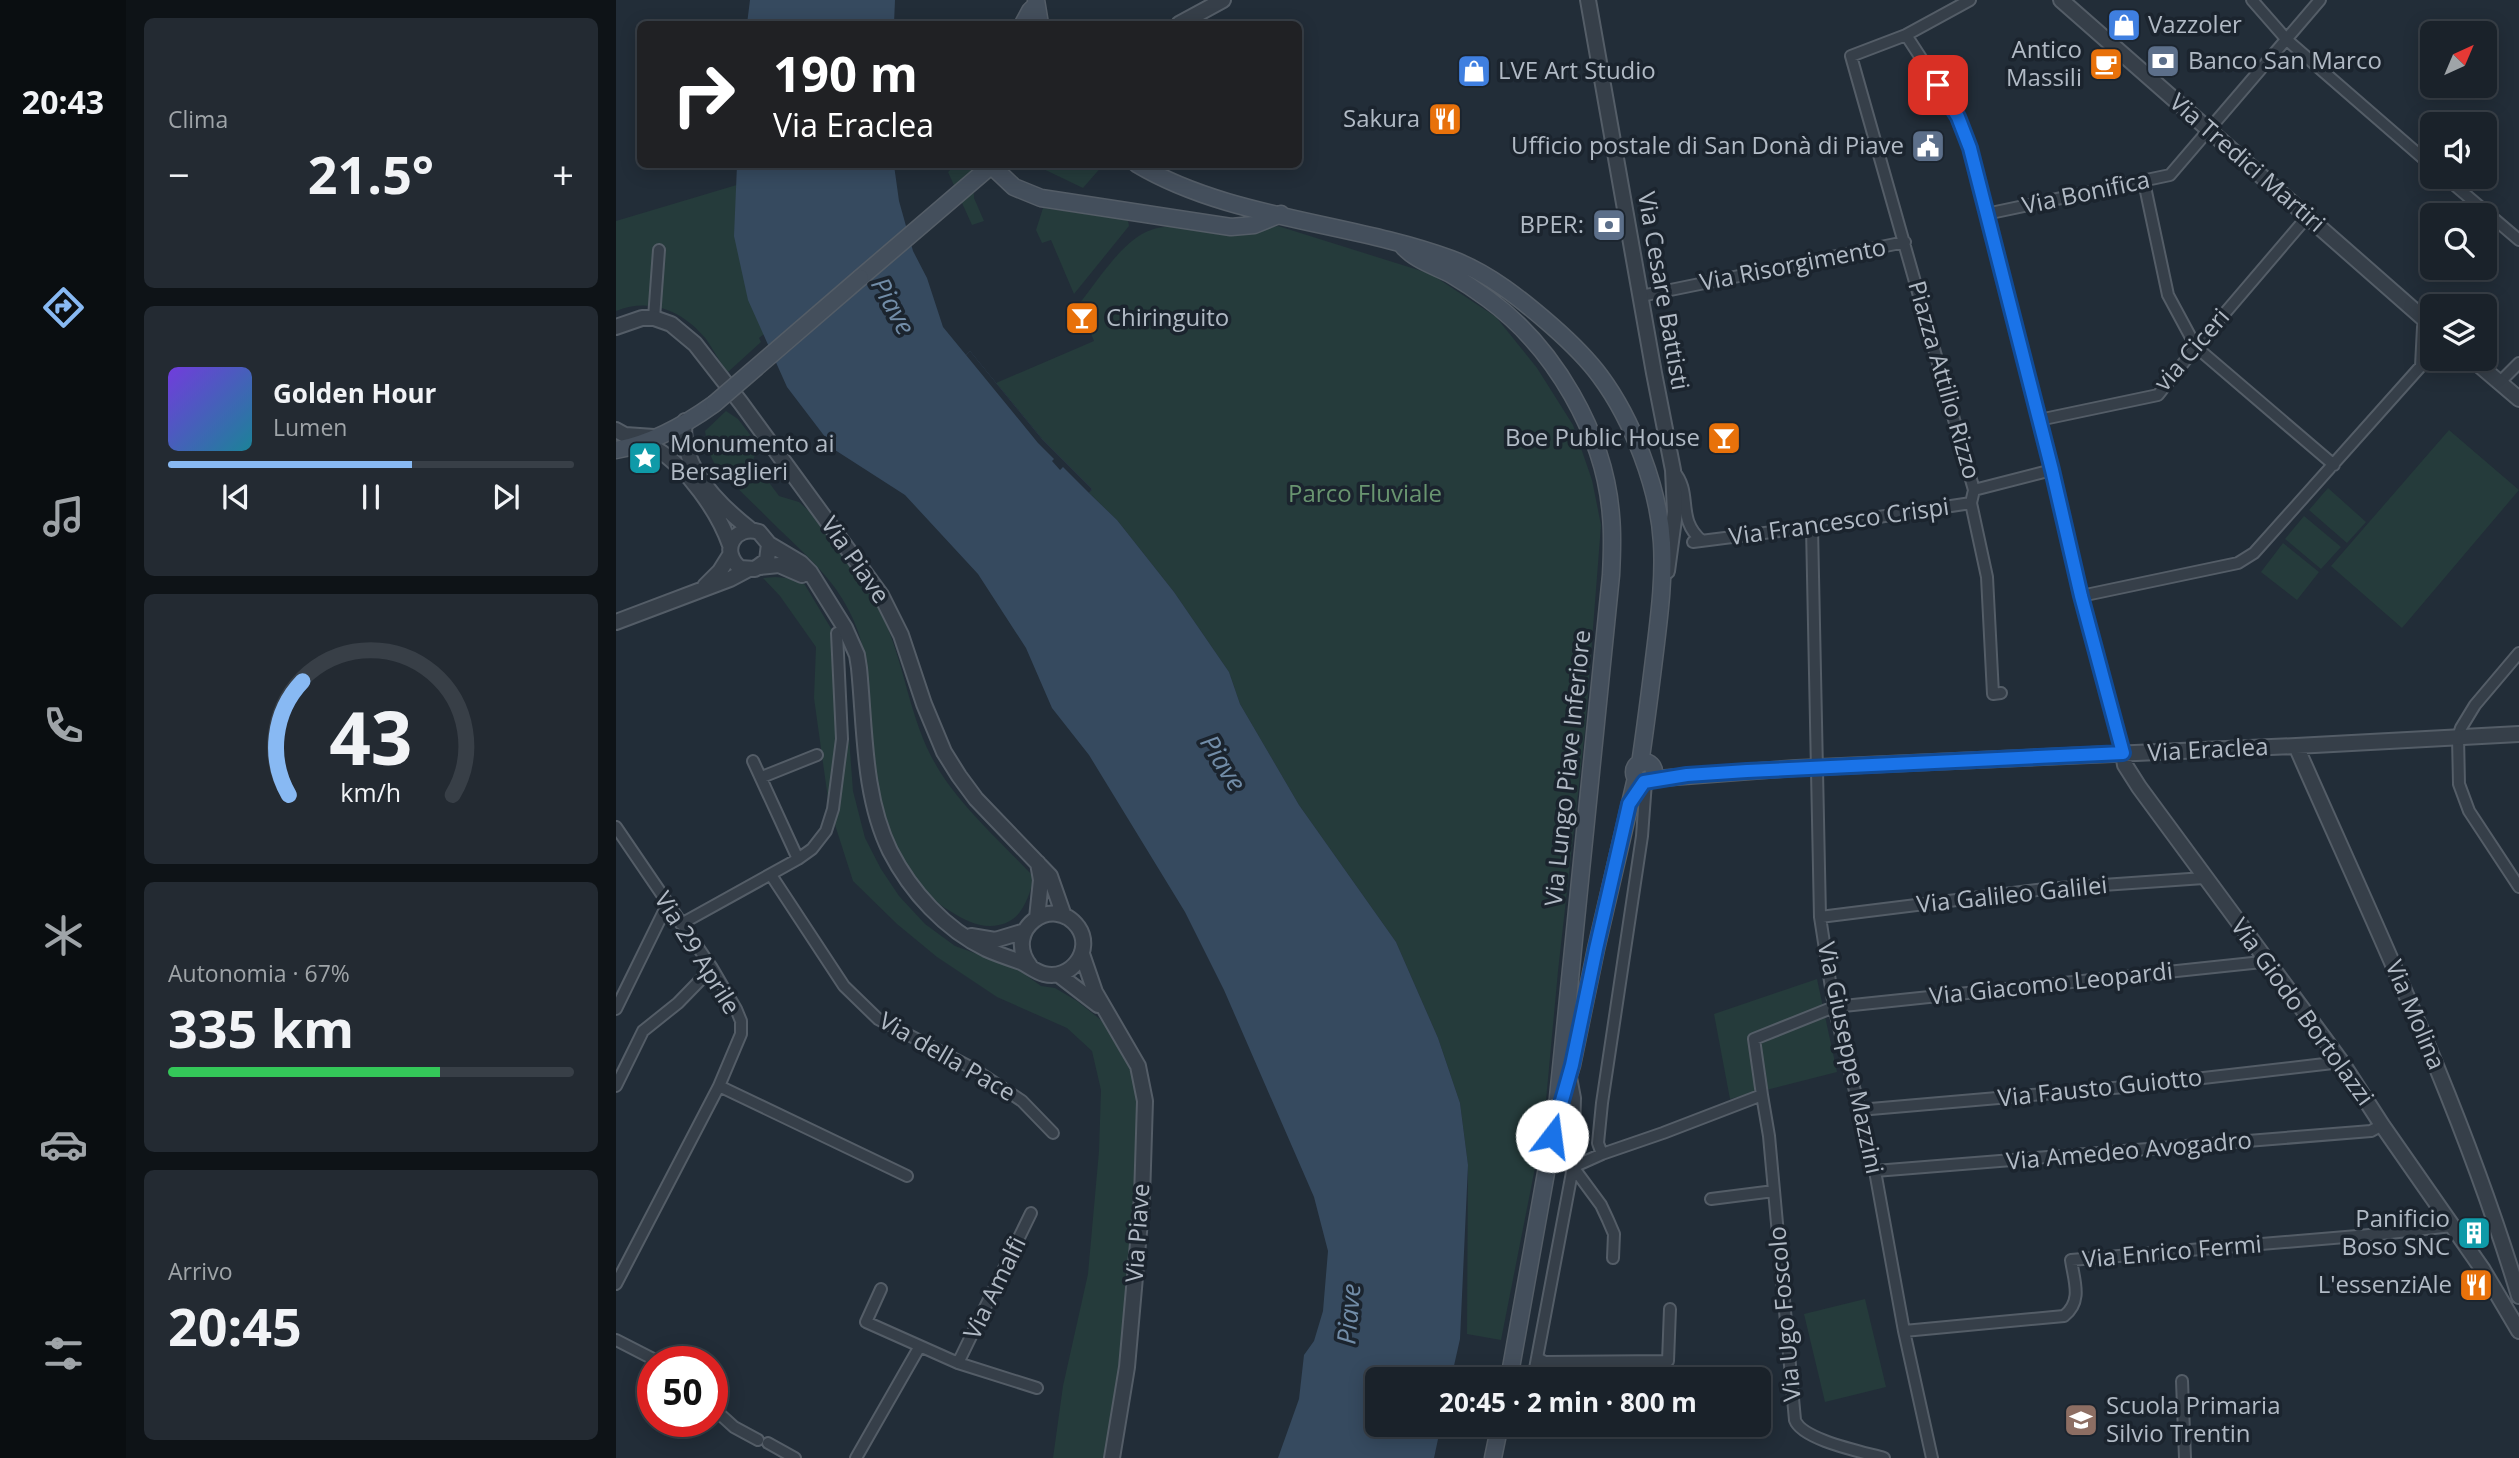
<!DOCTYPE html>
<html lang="it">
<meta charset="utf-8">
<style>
body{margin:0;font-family:"Open Sans",sans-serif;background:#232a32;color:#f1f3f6;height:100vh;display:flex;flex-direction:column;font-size:26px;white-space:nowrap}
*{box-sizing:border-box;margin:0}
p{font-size:23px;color:#9fa4a8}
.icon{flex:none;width:38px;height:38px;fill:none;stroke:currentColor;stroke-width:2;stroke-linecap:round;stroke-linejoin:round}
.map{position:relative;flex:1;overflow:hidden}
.drawer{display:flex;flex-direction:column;gap:18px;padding:18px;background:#0e1317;width:490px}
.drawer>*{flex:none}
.guide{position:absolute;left:21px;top:21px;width:665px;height:147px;border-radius:10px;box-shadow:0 4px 18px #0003,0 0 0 2px #383f47;background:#202124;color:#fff;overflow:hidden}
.needle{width:46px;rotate:44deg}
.controls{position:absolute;left:1804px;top:21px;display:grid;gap:14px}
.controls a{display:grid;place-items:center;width:77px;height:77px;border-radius:10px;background:#1a222a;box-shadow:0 4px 18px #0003,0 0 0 2px #383f47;font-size:35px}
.speed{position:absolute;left:21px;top:1346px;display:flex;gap:14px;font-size:35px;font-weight:700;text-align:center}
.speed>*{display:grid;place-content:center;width:91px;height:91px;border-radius:50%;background:#1a222a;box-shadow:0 4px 18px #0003,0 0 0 2px #383f47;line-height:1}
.speed .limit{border:10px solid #d22;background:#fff;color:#111}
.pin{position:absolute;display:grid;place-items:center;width:60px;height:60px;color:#fff;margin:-30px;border-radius:14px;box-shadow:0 4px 10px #0006}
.me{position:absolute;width:77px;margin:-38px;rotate:15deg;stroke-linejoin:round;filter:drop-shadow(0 0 5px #0008)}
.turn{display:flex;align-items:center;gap:24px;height:147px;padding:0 21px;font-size:32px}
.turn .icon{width:91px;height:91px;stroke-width:2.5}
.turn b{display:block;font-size:49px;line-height:60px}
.big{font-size:52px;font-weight:700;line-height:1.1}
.drawer .widget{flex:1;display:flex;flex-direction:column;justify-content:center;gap:10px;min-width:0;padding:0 24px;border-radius:10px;background:#232a32}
.drawer .dial{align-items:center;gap:0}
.dial svg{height:182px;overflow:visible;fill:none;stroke:#383f47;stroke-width:7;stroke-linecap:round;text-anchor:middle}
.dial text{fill:#f1f3f6;stroke:none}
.song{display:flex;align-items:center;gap:21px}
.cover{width:84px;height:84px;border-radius:10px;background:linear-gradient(135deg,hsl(260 70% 55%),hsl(190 70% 35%))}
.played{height:7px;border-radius:4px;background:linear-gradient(90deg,#88b9f3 60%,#383f47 60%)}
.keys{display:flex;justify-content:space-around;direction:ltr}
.heat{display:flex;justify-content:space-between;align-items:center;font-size:38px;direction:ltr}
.charge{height:10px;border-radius:5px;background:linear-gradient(90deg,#34c759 67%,#383f47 0)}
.trip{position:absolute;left:749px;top:1367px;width:406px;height:70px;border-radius:10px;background:#1a222a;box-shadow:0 4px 18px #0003,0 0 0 2px #383f47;font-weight:700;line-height:70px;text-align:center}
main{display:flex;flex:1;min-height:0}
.tabs{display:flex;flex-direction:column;width:126px;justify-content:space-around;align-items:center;background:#0a0e11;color:#9fa4a8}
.tabs .icon{width:49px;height:49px}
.tabs .active{color:#88b9f3}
.tabs b{font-size:32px;color:#f1f3f6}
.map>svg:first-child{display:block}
.green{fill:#253b3b}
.water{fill:#364a5f}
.pier{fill:#222d38}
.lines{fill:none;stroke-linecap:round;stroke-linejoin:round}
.minor-casing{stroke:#545d67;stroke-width:14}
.tertiary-casing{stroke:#545d67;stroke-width:18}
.secondary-casing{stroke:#545d67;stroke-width:19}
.minor{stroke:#363f49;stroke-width:10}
.tertiary{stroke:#363f49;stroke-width:14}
.secondary{stroke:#444f5c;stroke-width:16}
.secondary-bridge-casing{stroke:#545d67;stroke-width:19;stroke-linecap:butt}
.secondary-bridge{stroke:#444f5c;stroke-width:16}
.route-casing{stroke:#114b97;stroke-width:18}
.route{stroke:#1a73e8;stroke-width:12}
.labels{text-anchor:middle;stroke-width:7;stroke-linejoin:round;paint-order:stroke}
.poi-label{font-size:24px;fill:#b1bac5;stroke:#1b242e;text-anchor:end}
.street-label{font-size:24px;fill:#b1bac5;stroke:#1b242e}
.park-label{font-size:24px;fill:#699570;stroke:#1b242e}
.water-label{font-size:26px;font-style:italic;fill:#728da8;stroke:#1b242e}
</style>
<main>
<nav class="tabs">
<b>20:43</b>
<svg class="icon active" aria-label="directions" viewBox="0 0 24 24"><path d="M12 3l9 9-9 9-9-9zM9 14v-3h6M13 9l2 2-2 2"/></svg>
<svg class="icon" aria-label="music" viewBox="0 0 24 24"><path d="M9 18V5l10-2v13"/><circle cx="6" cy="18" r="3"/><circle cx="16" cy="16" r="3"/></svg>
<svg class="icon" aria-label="phone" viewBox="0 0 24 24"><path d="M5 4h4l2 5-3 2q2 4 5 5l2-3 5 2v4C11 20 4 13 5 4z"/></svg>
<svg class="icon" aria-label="climate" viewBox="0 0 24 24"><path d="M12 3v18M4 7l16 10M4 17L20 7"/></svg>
<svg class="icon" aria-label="car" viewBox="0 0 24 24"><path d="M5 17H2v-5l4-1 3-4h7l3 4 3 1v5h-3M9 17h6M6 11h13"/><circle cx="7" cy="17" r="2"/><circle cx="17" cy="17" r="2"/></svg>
<svg class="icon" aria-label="filters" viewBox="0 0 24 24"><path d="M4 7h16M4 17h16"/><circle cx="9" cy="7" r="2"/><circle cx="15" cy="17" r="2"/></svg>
</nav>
<section class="drawer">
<div class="widget"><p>Clima</p>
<div class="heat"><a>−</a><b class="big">21.5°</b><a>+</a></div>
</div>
<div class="widget">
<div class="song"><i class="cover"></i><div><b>Golden Hour</b><p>Lumen</p></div></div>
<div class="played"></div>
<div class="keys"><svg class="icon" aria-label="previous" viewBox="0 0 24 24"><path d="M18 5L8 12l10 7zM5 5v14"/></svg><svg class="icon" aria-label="pause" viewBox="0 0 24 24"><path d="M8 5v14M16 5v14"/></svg><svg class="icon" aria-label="next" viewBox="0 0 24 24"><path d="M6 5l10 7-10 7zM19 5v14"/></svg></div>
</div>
<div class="widget dial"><svg viewBox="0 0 100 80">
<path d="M14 69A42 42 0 1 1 86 69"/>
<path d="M14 69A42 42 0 0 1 20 19" stroke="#88b9f3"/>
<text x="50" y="56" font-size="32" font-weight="700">43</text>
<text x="50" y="72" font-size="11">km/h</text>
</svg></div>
<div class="widget"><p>Autonomia · 67%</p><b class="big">335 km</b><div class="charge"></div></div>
<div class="widget"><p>Arrivo</p><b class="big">20:45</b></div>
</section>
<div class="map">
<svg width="1903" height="1458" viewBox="0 0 1903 1458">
<rect width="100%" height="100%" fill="#222d38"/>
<path class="green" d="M339,165H357L358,198L368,221L356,225L332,172Z
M419,165H487L467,188Z
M124,184L152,331L143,338L145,342L112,372C103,362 98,350 90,339C67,311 35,297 0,311V221Z
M427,208L512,220L513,226L458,294L435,240L426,243L420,230Z
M557,226L617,236L662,226L815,274L880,317L921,368L957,425L976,480L985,525L969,731L942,971L928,1122L885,1340L851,1334L852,1165L844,1103L822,1038L780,942L683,805L624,704L613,672L558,592L501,520L473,493L476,489L426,439L380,383L478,341L463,304C481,282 507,239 535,230C542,227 550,227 557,226Z
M110,411L122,419L142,445L137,461L163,496L183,502L193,511C219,544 248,577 266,615C289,663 293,719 320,765C342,804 387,844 418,877C413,897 406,921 383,925C365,929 348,920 334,911C317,902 304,886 293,870C276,845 265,817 260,787C250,732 261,672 237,619C221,582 193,558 164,530C143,509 121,488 100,467L92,450L89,431Z
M1833,430L1903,490L1786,628L1715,566Z
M1712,488L1750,522L1731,543L1693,510Z
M1688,516L1725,547L1705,569L1669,539Z
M1667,543L1703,572L1681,600L1645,572Z
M159,577L182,579L189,585L216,630L223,651L230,697L237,791L249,838L265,869L283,896L309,924L339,946L400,968L425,986L439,988L461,1001L485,1020L501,1037L518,1074L523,1114V1149L510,1329L489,1458H437L447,1386L472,1274L483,1151L485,1090L476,1051L451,1028L381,997L321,957L281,924L237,881L213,806L198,698L200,647L164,596L147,578Z
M1201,979L1221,1072L1114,1099L1098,1014Z
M1249,1299L1270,1387L1209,1402L1188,1314Z"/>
<path class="water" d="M134,0H279L278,24H131Z
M121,165H278L283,201L297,251L311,278L327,327L350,355L354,351L426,439L476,489L473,493L501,520L558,592L613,672L624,704L683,805L780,942L822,1038L844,1103L852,1165L844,1339L835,1379H761V1424L825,1425L818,1458H662L683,1399L688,1355L698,1341L707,1311L712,1251L698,1197L608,990L569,912L473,755L436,708L410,648L362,574L289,495L219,450L171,387L132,300L118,236Z"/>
<path class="pier" d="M354,351L426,439L476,489L473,493L447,467L444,470L436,461L438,459L422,443L350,355Z"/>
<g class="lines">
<g class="minor-casing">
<path id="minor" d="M1636,0L1671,40L1816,166
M1290,35L1333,101L1354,148L1436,470L1465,596L1507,753
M1829,177L1903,240
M1528,182L1552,295L1580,347L1718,465
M1370,214L1554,175L1704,0
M1025,296L1289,242
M38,318L43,250
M1805,366L1807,327L1810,320
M1884,382L1903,363
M1423,420L1542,395L1580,347L1691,217
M1057,470C1078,494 1059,518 1086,541
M1358,490L1436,470
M1355,503L1371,577L1377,694L1385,693
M1196,527L1204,917L1218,1007L1259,1171L1288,1331L1316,1458
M1077,542L1196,527L1355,503L1358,490L1235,56L1290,35L1354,0
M1465,596L1622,563L1638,553L1805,366L1821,359
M1903,653L1859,705L1845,728L1842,737L1843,784L1853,811L1903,887
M137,761L182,859
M146,777L201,755
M1030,782L1026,836L986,1103L982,1143L986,1154L1047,1133L1146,1095L1138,1039L1218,1007L1646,962L1650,959
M0,827L96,968L120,1009L125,1021V1034L103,1086L0,1284
M155,875L228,986L262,1019L358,1069L406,1101L437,1133
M1204,917L1429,889L1588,878
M65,924L182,859L196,849L210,831L217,809L226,739L221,633
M0,1009L51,905
M955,1077L959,1098L957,1167L985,1205L992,1220L998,1234L997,1258
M0,1086L27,1031L62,1003L96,968
M103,1086L291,1176
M1146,1095L1153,1136L1179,1420C1186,1440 1247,1452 1268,1458
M1243,1110L1509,1087L1717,1063L1724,1060
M986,1154L957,1167L921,1358L929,1362L1052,1361L1054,1309
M1259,1171L1755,1131L1766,1125
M1095,1199L1158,1191
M265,1289L250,1322L342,1363L421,1388
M1288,1331L1448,1316C1467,1301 1458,1281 1455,1260L1765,1234L1836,1226
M0,1340L43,1362
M342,1363L415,1213
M917,1379L921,1358
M1566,1381L1569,1458
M96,1407L118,1427L142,1440
M152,1443L179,1458
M240,1458L304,1346"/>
</g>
<g class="tertiary-casing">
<path id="tertiary" d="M972,0L1038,373L1057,470L1059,512L1051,571
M1445,0L1816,326
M563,24L607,0
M0,327L26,318H38L55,324L79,344L125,403L265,595L285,635L308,704L328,752L343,776L360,799L434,876L448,916
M1856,359L1903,399
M69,421C62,465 103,505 135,530
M0,430L9,435L38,437
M18,447C26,446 33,445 40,449C71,467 102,511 114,545
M153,544L151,560L139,569L124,568C103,551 119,524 143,532L153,544L185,563L194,572L229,628L241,655L243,668C249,728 247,796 274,851C295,892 329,929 370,949C381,954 393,958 405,962C413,966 420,972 428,974C455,981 478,950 462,927C437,893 386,930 414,966
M144,567L163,565L186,575
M89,586L104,571L114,555
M0,622L114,579L131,570
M1680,746C1760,928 1846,1106 1903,1296
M1507,753L1509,765L1523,787L1724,1060L1766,1125L1867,1270L1903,1331
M1035,779L1180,768L1680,746L1903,734
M421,918L425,880L422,863
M355,936L379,940L409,931
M466,954L479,992L522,1066L529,1101L526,1198L511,1367L496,1458
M443,975L482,1005"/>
</g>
<g class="secondary-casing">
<path id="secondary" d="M420,0L424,24
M407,24L414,11L420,5
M378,164L380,170L398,187L425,198L615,227L638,225L665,214
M521,164C613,219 735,222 835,259C873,273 906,300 936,326C953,341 970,357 984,376C1016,419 1043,488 1046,543C1048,576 1044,610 1040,643C1035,684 1030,724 1024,764
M786,245C798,260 819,266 836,275C848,282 860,290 872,299C938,347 989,434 995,516C997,536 996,556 995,575L940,1117L893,1379
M244,278L377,164
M0,450C34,444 70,424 98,404
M1018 772a10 10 0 1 1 20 0a10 10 0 1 1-20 0Z
M948,1091L956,1065L980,949L1020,778
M877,1458L884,1424"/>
</g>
<use href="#minor" class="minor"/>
<use href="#tertiary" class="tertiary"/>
<use href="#secondary" class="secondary"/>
<g class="secondary-bridge-casing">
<path id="secondary-bridge" d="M98,404L244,278"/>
</g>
<use href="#secondary-bridge" class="secondary-bridge"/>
</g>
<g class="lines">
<g class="route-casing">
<path id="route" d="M936,1136L956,1065L980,949L1013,804L1028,782L1071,775L1131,771L1507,753L1465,596L1436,470L1354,148L1342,117L1322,85"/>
</g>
<use href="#route" class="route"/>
</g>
<defs>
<g id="shop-square" transform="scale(1.75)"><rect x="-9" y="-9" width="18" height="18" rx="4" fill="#3f7fe0" stroke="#1b242e"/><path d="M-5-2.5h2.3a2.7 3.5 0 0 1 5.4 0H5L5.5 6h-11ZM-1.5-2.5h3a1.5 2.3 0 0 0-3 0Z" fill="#fff"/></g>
<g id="bank-square" transform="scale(1.75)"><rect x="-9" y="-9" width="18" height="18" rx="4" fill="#5c6f8a" stroke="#1b242e"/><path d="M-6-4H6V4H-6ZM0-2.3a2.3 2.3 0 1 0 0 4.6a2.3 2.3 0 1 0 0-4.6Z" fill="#fff"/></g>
<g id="cafe-square" transform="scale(1.75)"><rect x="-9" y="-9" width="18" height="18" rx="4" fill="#e8710a" stroke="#1b242e"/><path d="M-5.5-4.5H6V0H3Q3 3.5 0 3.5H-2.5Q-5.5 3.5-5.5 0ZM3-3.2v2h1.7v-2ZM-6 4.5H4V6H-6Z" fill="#fff"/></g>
<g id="restaurant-square" transform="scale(1.75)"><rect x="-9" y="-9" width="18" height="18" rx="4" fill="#e8710a" stroke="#1b242e"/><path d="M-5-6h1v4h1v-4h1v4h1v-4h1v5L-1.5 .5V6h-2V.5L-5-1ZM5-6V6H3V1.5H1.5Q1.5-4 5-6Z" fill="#fff"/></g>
<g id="civic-square" transform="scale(1.75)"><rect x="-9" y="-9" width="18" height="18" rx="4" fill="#5c6f8a" stroke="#1b242e"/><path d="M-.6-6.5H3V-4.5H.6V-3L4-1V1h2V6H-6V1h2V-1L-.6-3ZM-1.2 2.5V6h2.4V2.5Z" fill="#fff"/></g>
<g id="bar-square" transform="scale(1.75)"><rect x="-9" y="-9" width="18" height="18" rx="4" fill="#e8710a" stroke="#1b242e"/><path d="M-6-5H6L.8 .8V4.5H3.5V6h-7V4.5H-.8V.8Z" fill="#fff"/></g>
<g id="sight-square" transform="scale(1.75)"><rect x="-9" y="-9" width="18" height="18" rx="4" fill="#0f9aa8" stroke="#1b242e"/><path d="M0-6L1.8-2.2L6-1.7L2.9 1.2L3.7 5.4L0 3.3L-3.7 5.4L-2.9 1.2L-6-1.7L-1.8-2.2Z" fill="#fff"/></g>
<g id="building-square" transform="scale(1.75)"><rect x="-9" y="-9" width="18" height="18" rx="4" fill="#0f9aa8" stroke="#1b242e"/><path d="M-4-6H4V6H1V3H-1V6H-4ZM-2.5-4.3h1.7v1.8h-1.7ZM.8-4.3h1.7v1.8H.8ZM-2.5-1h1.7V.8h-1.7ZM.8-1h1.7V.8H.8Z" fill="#fff"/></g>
<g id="school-square" transform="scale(1.75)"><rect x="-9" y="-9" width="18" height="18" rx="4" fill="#8d6e63" stroke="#1b242e"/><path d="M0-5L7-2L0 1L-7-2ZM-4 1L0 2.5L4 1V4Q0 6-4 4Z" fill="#fff"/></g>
</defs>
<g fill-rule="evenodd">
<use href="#shop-square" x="1508" y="25"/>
<use href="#bank-square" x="1547" y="61"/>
<use href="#cafe-square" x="1490" y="64"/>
<use href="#shop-square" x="858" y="71"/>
<use href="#restaurant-square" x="829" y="119"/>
<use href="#civic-square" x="1312" y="146"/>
<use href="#bank-square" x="993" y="225"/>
<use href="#bar-square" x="466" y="318"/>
<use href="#bar-square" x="1108" y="438"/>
<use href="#sight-square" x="29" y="458"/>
<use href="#building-square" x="1858" y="1233"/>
<use href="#restaurant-square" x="1860" y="1285"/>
<use href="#school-square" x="1465" y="1420"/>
</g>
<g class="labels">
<g class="poi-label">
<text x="1532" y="33" text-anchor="start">Vazzoler</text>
<text x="1466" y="58">Antico<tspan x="1466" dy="28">Massili</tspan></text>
<text x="1572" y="69" text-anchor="start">Banco San Marco</text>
<text x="882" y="79" text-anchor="start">LVE Art Studio</text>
<text x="804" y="127">Sakura</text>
<text x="1288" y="154">Ufficio postale di San Donà di Piave</text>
<text x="968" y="233">BPER:</text>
<text x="490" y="326" text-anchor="start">Chiringuito</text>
<text x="1084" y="446">Boe Public House</text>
<text x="54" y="452" text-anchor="start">Monumento ai<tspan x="54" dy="28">Bersaglieri</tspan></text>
<text x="1834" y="1227">Panificio<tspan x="1834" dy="28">Boso SNC</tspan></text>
<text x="1836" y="1293">L'essenziAle</text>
<text x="1490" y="1414" text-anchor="start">Scuola Primaria<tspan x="1490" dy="28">Silvio Trentin</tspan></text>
</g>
<g class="street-label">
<text transform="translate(1631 163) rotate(41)" y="8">Via Tredici Martiri</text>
<text transform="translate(1470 193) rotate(-12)" y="8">Via Bonifica</text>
<text transform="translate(1177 265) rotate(-11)" y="8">Via Risorgimento</text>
<text transform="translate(1047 291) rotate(80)" y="8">Via Cesare Battisti</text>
<text transform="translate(1576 350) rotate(-49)" y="8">via Ciceri</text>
<text transform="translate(1328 380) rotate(74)" y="8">Piazza Attilio Rizzo</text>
<text transform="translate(1223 522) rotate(-8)" y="8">Via Francesco Crispi</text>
<text transform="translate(239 560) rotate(55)" y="8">Via Piave</text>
<text transform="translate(1592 750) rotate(-3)" y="8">Via Eraclea</text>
<text transform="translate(952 768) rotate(-84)" y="8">Via Lungo Piave Inferiore</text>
<text transform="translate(1396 895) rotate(-6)" y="8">Via Galileo Galilei</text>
<text transform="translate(81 953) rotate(58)" y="8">Via 29 Aprile</text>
<text transform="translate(1435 984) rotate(-6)" y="8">Via Giacomo Leopardi</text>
<text transform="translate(1686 1012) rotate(54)" y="8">Via Giodo Bortolazzi</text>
<text transform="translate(1799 1015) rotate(67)" y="8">Via Molina</text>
<text transform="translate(331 1057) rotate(30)" y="8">Via della Pace</text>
<text transform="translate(1234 1058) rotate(78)" y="8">Via Giuseppe Mazzini</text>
<text transform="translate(1484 1088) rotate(-6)" y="8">Via Fausto Guiotto</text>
<text transform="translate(1513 1151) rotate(-5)" y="8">Via Amedeo Avogadro</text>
<text transform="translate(522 1233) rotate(-86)" y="8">Via Piave</text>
<text transform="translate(1556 1252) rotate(-5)" y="8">Via Enrico Fermi</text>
<text transform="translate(379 1288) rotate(-64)" y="8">Via Amalfi</text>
<text transform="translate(1169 1314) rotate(-95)" y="8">Via Ugo Foscolo</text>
</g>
<g class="park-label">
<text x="749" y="502">Parco Fluviale</text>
</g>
<g class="water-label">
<text transform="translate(277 306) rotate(61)" y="9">Piave</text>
<text transform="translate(607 763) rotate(58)" y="9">Piave</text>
<text transform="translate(733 1314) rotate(-85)" y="9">Piave</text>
</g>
</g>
</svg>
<div class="controls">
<a><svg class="needle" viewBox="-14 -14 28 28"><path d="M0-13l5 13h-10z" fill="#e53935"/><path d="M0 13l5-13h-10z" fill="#9fa4a8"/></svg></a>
<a><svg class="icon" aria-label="sound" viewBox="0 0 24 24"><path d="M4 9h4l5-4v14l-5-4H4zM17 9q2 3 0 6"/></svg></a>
<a><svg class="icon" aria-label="search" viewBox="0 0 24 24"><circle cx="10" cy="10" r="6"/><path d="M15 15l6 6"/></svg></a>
<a><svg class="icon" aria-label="layers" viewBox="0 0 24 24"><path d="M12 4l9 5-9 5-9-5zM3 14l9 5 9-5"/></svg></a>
</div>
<div class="speed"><div class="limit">50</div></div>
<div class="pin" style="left:1322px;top:85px;background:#d93025"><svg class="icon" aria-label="arrive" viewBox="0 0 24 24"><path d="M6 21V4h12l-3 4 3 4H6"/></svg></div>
<svg class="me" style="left:936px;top:1136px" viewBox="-20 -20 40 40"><circle r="19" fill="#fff"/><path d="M0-13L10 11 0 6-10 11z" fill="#1a73e8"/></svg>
<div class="trip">20:45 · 2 min · 800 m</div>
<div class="guide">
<div class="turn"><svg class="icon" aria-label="right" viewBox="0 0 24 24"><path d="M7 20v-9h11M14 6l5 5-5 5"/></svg><div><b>190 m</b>Via Eraclea</div></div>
</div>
</div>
</main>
